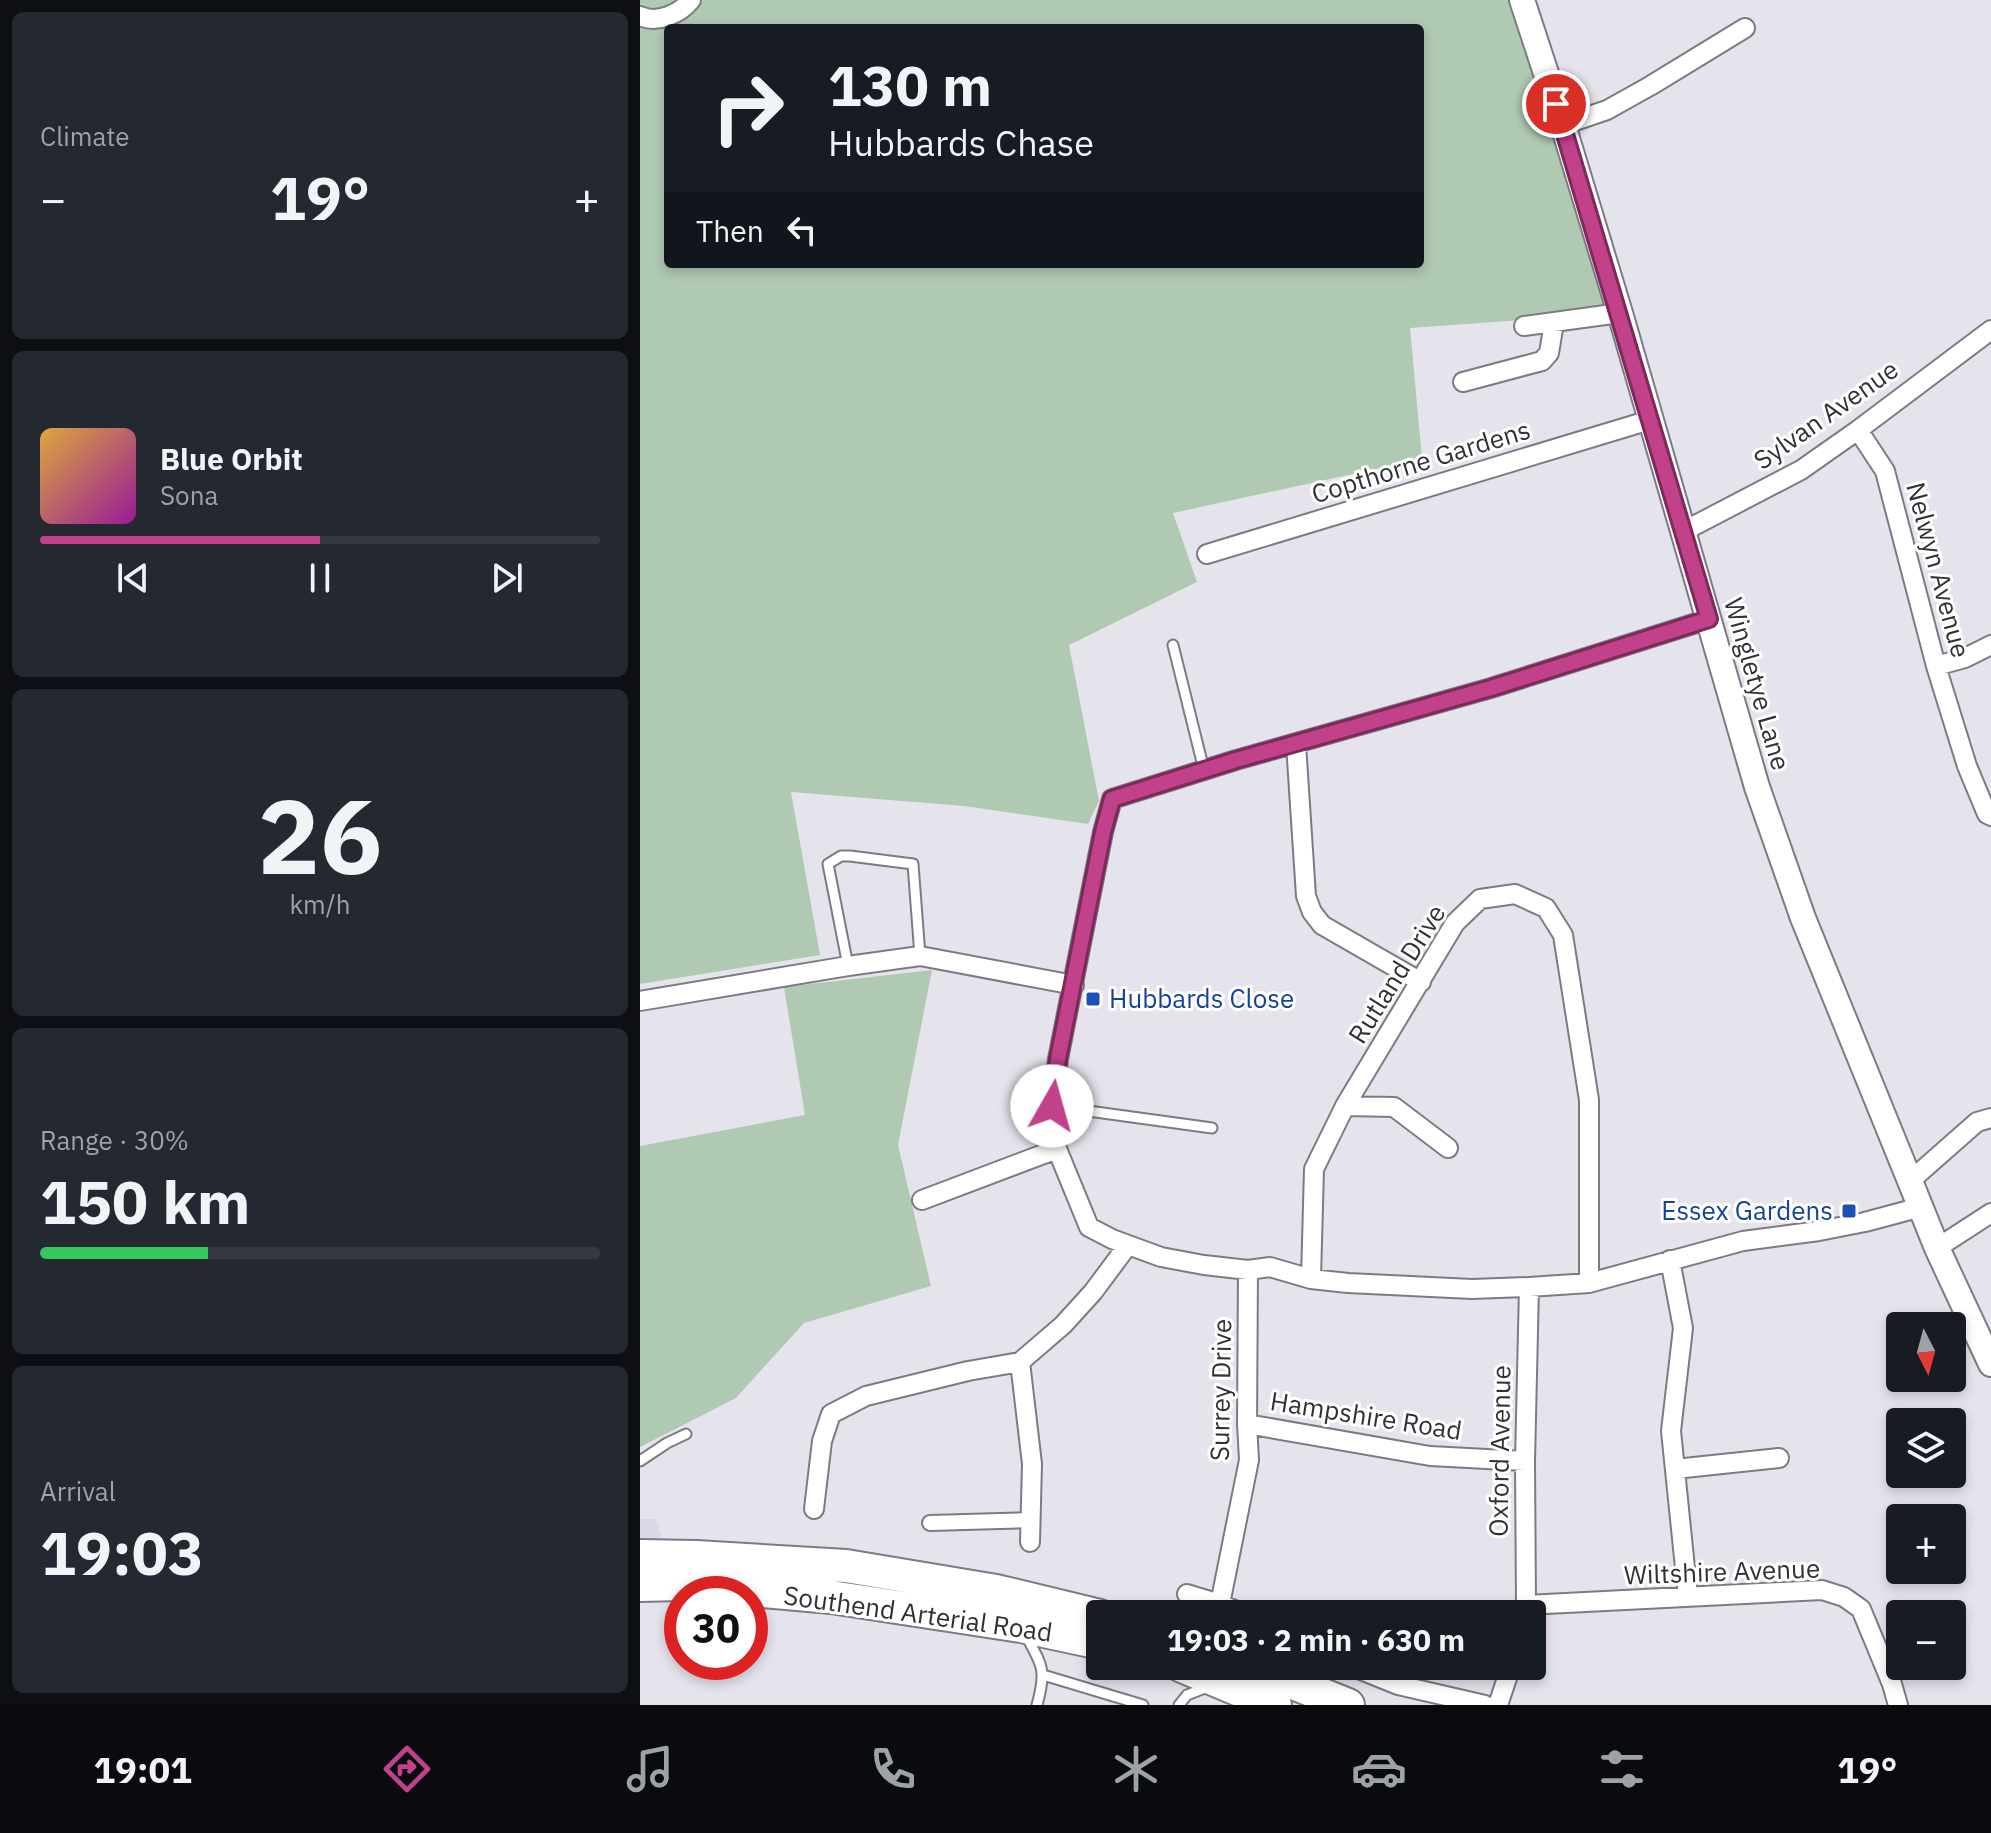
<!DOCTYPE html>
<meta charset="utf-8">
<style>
body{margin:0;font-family:"IBM Plex Sans",sans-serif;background:#242831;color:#f1f3f6;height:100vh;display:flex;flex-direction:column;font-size:30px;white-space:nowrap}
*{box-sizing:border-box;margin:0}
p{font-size:26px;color:#9ea1a6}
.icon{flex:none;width:44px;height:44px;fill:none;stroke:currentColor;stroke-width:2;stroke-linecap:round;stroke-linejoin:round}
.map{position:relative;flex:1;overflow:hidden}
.drawer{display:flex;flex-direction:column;gap:12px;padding:12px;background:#0d0f14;width:640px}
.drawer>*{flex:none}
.banner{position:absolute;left:24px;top:24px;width:760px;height:244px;border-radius:8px;box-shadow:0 4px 12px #0003;background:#171b24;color:#f1f3f6;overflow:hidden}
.needle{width:52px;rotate:174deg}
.tools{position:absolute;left:1246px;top:1312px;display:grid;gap:16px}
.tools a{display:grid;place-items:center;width:80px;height:80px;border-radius:8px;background:#171b24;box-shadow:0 4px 12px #0003;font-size:40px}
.speed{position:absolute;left:24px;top:1576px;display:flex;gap:16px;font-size:40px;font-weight:700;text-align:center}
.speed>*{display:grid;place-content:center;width:104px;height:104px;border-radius:50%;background:#171b24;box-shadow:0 4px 12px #0003;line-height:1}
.speed .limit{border:12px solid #d22;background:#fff;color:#111}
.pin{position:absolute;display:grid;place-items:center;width:68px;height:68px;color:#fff;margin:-34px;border:4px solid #fff;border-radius:50%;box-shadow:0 2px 8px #0007}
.me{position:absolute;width:88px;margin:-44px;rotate:7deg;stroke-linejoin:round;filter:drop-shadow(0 0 6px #0008)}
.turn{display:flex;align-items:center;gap:28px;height:168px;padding:0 32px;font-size:36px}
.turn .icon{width:104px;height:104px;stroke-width:2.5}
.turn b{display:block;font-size:56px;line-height:68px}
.then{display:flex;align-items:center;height:76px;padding:0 32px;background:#0003;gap:16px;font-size:30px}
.big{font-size:60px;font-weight:700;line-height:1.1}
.drawer .widget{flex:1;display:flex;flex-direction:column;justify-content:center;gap:12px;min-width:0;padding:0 28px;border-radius:12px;background:#242831}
.drawer .dial{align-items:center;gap:0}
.dial b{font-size:104px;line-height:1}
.song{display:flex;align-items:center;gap:24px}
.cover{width:96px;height:96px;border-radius:12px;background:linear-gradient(135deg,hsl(40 70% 55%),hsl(300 70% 35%))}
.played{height:8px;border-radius:4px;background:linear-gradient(90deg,#c1418b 50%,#363941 50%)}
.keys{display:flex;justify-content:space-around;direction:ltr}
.heat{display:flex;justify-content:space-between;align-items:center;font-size:44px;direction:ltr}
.charge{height:12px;border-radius:6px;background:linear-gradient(90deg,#34c759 30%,#363941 0)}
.trip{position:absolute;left:446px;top:1600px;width:460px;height:80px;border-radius:8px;background:#171b24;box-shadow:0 4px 12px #0003;font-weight:700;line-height:80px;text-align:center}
.tabs{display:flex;height:128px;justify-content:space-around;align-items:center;background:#090b0e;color:#9ea1a6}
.tabs .icon{width:56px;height:56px}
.tabs .on{color:#c1418b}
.tabs b{font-size:36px;color:#f1f3f6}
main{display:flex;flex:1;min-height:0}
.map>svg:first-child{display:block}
.built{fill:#dad7e7}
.green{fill:#b0c9b2;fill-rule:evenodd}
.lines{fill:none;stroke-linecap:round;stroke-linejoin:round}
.service-casing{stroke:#7c7b83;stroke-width:13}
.pedestrian-casing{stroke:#7c7b83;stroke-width:18}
.minor-casing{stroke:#7c7b83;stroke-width:22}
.tertiary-casing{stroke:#7c7b83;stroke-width:28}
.trunk-casing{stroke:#7c7b83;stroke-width:36}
.service{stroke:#fff;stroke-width:9}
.pedestrian{stroke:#fff;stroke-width:14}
.minor{stroke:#fff;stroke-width:18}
.tertiary{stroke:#fff;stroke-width:24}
.trunk{stroke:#fff;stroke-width:32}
.route-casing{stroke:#7d2a5a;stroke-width:20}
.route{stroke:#c1418b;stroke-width:14}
.transit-dot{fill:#1a4fb4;stroke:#fff;stroke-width:3}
.labels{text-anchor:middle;stroke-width:6;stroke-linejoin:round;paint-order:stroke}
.street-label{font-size:26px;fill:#313134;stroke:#fff}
.transit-label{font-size:26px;fill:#164399;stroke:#fff;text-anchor:start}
</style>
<main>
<section class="drawer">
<div class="widget"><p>Climate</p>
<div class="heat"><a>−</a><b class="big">19°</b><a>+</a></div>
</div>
<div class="widget">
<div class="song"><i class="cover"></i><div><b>Blue Orbit</b><p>Sona</p></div></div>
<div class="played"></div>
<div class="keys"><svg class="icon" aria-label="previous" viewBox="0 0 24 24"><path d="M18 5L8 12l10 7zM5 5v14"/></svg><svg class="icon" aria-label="pause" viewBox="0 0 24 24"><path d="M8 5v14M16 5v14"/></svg><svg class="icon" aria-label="next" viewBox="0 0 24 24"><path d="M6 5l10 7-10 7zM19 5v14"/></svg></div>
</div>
<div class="widget dial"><b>26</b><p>km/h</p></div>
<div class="widget"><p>Range · 30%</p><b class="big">150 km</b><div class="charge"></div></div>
<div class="widget"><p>Arrival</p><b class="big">19:03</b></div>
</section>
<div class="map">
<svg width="1351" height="1705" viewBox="0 0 1351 1705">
<rect width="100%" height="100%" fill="#e5e4ed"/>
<path class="built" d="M0,1519H16L24,1545H0Z"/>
<path class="green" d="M0,0H880L980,313L770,328L782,459L533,513L557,582L429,645L459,801L448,824L324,806L151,792L180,955L0,984ZM28,28H780V264H28Z
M292,970L258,1145L291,1286L164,1323L96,1398L0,1447V1146L165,1115L144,987Z"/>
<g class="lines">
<g class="service-casing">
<path id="service" d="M533,645L564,770
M208,966L188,864L201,856H210L273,864L280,956
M412,1106L572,1128
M0,1461L27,1443L46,1434
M385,1634C402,1665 407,1669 397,1705
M403,1675L503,1705
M539,1705L547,1695L570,1686"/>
</g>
<g class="pedestrian-casing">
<path id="pedestrian" d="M290,1523L391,1520"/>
</g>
<g class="minor-casing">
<path id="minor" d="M0,16C17,24 40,14 51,0
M923,125L967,110L1010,86L1105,28
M884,326L980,313
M823,382L902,361L909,353L914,323
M1218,430L1245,471L1296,666L1327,766L1347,814L1351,816
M1044,531L1161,470L1218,430L1351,330
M567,554L1010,420
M1069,619L851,688L596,760L472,799L463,832L418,1059L412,1106L417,1149L449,1227L472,1239L521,1257L564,1265L608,1270L630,1267L671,1279L708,1283L832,1289L889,1287L949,1283L1103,1241L1179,1231L1225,1222L1281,1207
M1296,666L1325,658L1351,645
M656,744L666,896L672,912L682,925L781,982
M0,1001L208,966L280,956L434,985
M705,1106L754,1107L808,1148
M1270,1181L1337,1122L1351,1118
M282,1200L417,1149
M1297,1248L1351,1213
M1030,1260L1043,1328L1031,1431L1048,1597
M671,1279L674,1169L705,1106L815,923L840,899L875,894L906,908L923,935L949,1100V1283
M380,1362L392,1464L390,1542
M607,1424L790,1456L885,1461
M1035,1469L1139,1458
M174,1509L182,1441L191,1414L226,1396L328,1371L380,1362L423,1325L453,1292L488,1245
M547,1594L580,1604
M886,1605L1182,1590L1204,1597L1221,1609L1252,1684L1258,1705
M604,1614L580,1604L609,1460L607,1424L608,1270
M884,1614L886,1605L885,1461L889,1287
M711,1666L758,1685L845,1705
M858,1705L871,1666"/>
</g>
<g class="tertiary-casing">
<path id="tertiary" d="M882,0L923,125L980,313L1117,787L1163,918L1270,1181L1297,1248L1351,1364"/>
</g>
<g class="trunk-casing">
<path id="trunk" d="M0,1556L56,1557L206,1566L356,1591L460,1616
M0,1585L43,1584L191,1597L381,1626L460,1643
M542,1666L635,1705
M611,1666L708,1705"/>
</g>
<use href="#service" class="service"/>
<use href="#pedestrian" class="pedestrian"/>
<use href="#minor" class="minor"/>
<use href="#tertiary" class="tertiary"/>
<use href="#trunk" class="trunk"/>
</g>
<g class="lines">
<g class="route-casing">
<path id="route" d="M412,1106L418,1059L463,832L472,799L596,760L851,688L1069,619L916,104"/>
</g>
<use href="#route" class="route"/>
</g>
<g class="transit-dot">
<rect x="445" y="991" width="16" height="16" rx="4"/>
<rect x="1201" y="1203" width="16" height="16" rx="4"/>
</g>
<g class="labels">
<g class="street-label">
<text transform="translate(1186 415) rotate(-35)" y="9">Sylvan Avenue</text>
<text transform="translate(781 462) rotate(-17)" y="9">Copthorne Gardens</text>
<text transform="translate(1298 570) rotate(75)" y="9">Nelwyn Avenue</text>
<text transform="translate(1117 684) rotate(74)" y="9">Wingletye Lane</text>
<text transform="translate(757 974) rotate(-58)" y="9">Rutland Drive</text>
<text transform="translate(581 1390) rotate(-89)" y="9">Surrey Drive</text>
<text transform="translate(726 1416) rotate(9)" y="9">Hampshire Road</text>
<text transform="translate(860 1451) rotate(-89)" y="9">Oxford Avenue</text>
<text transform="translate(1082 1572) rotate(-2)" y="9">Wiltshire Avenue</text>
<text transform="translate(278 1614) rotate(8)" y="9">Southend Arterial Road</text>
</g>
<g class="transit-label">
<text x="469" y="1008">Hubbards Close</text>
<text x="1193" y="1220" text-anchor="end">Essex Gardens</text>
</g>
</g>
</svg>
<div class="tools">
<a><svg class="needle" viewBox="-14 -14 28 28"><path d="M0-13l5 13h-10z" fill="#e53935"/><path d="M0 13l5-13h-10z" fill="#9ea1a6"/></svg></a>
<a><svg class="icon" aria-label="layers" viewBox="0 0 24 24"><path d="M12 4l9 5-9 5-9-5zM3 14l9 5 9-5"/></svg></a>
<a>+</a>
<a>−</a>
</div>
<div class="speed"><div class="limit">30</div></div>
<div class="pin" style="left:916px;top:104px;background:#d93025"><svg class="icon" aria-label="arrive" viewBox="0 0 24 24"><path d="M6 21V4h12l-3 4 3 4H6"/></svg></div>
<svg class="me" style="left:412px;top:1106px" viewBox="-20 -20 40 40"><circle r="19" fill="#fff"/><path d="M0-13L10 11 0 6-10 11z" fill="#c1418b"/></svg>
<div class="trip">19:03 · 2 min · 630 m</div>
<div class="banner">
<div class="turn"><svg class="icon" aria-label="right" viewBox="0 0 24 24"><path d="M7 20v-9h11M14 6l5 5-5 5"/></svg><div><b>130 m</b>Hubbards Chase</div></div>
<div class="then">Then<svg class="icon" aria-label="left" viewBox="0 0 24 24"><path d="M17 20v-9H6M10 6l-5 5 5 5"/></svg></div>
</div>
</div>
</main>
<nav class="tabs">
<b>19:01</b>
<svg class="icon on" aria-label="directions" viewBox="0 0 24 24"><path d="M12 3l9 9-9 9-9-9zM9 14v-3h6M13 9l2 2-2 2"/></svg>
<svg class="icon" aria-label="music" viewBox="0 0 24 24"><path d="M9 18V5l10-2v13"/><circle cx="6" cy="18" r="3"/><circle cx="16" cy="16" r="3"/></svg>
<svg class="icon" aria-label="phone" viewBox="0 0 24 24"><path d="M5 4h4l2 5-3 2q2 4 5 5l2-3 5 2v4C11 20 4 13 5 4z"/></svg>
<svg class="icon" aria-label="climate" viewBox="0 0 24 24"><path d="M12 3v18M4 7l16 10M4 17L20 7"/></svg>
<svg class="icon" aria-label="car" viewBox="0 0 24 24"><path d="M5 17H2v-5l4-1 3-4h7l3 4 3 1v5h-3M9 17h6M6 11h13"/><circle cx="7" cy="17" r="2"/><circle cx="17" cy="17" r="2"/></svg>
<svg class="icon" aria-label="filters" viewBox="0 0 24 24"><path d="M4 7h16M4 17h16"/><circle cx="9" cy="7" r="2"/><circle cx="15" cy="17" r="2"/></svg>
<b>19°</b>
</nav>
